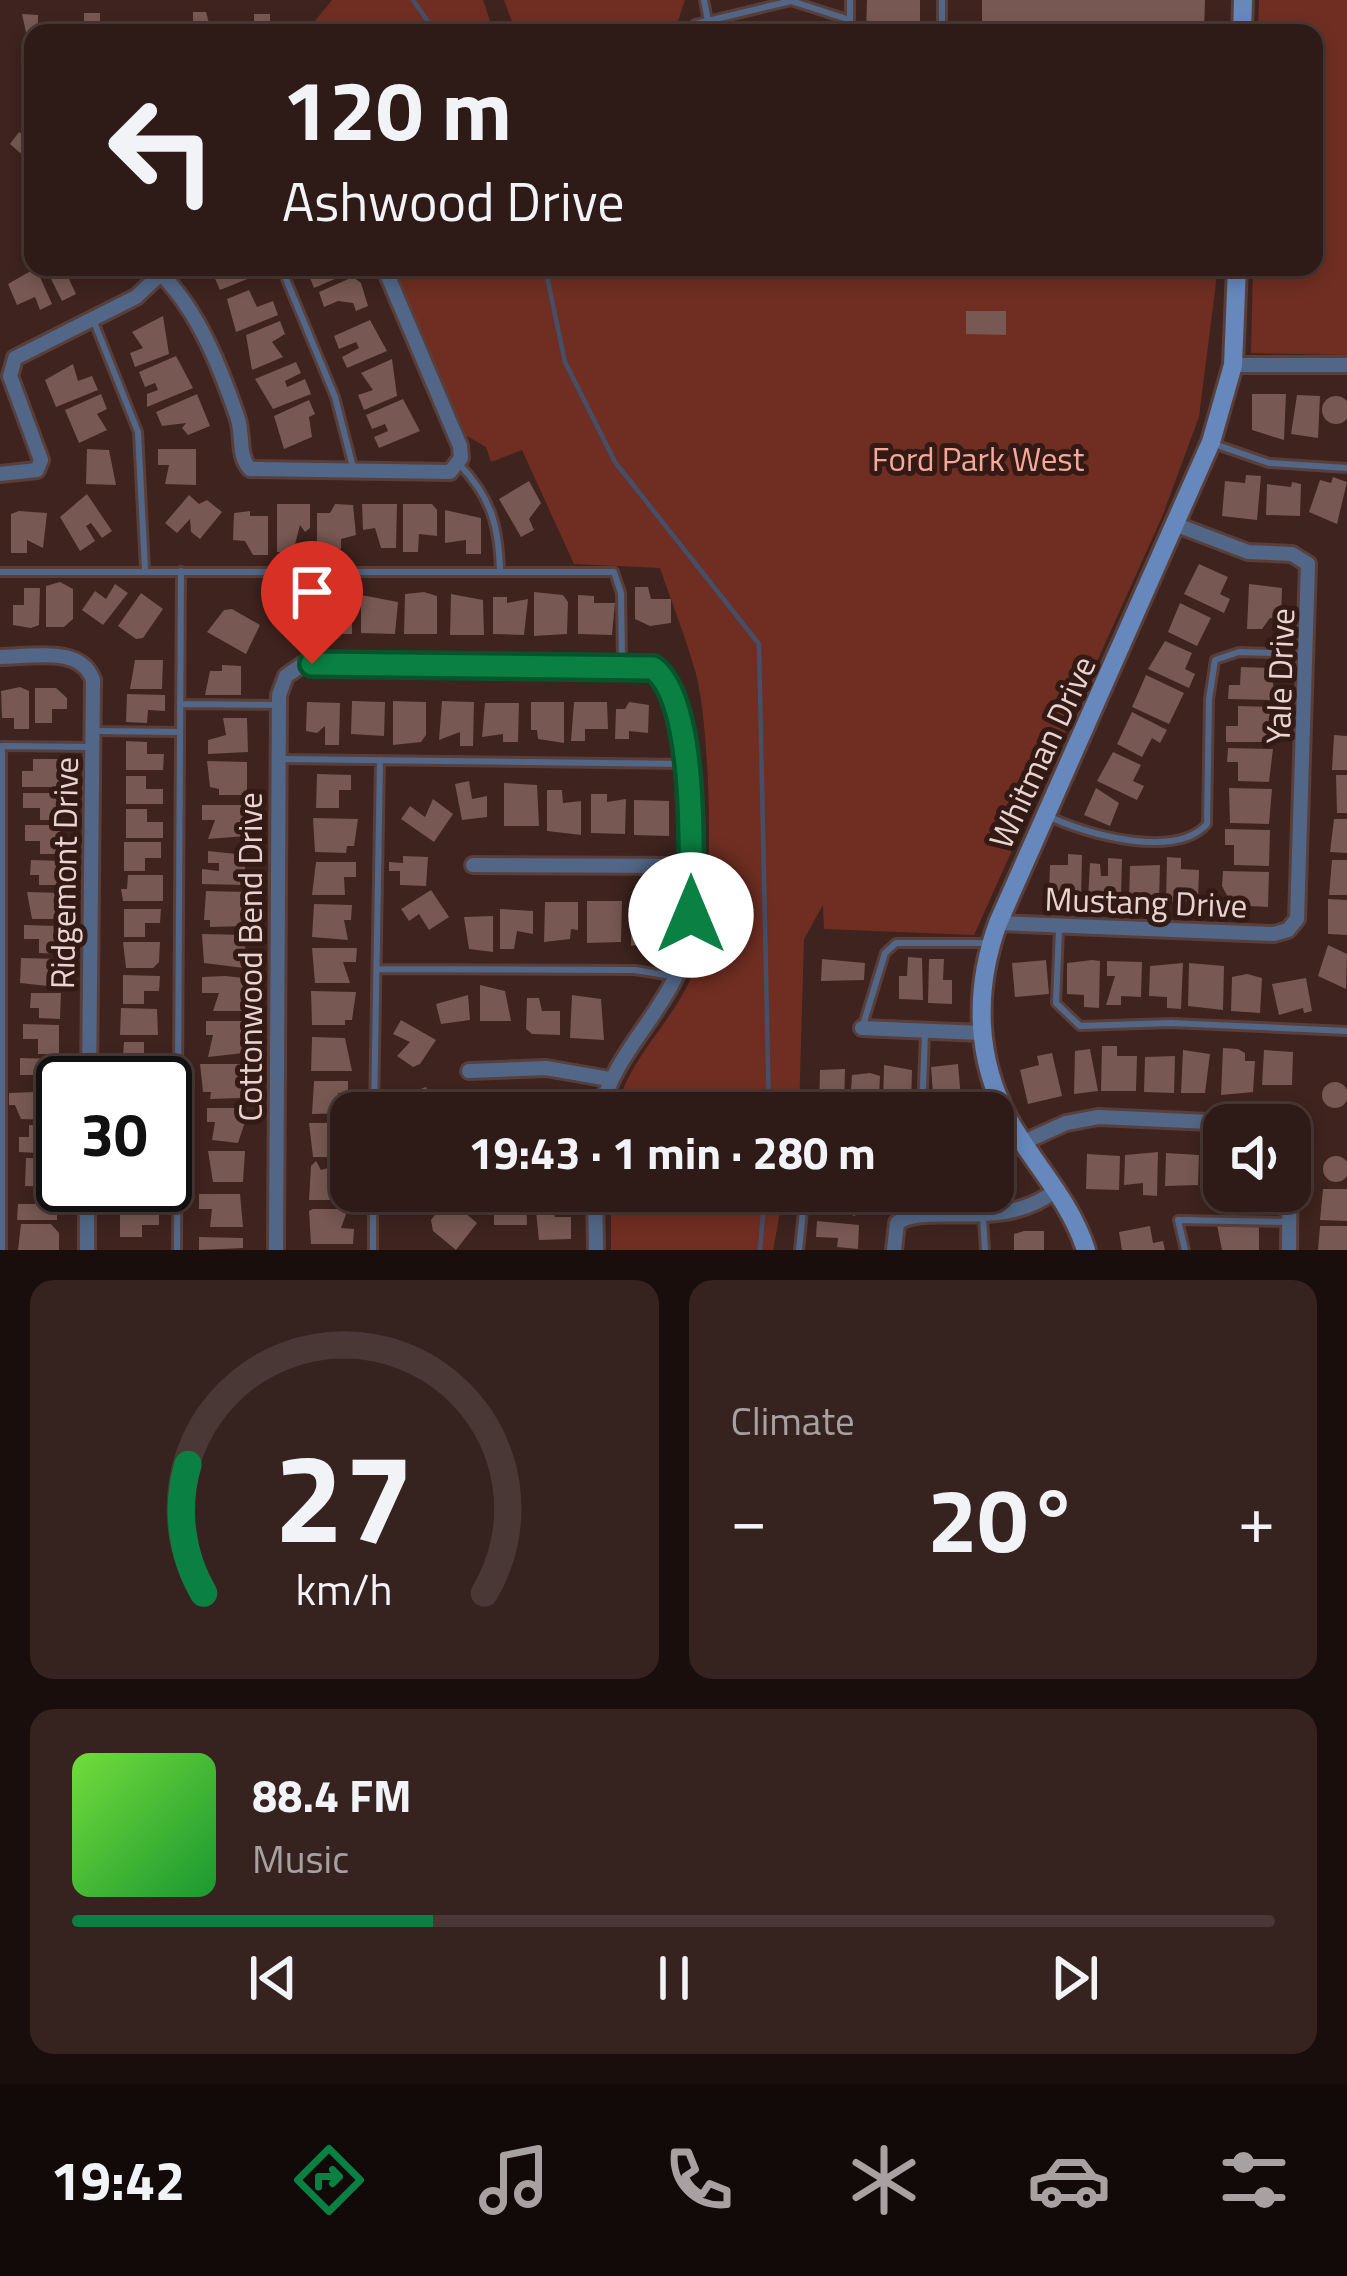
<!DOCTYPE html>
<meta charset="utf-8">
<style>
body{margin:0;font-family:"Titillium Web",sans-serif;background:#36231f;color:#f1f3f6;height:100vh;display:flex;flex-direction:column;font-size:45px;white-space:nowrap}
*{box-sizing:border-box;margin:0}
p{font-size:39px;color:#a7a1a1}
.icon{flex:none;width:66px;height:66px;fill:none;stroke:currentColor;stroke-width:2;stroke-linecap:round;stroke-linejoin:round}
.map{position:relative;height:1250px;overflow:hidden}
.details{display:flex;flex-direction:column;gap:30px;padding:30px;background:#190e0c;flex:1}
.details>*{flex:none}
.guide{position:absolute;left:24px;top:24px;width:1299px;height:252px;border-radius:24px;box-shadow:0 6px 18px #0003,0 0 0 3px #493835;background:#2e1a16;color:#f1f3f6;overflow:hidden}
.buttons{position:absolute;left:1203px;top:1104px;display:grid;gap:24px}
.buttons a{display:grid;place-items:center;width:108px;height:108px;border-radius:24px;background:#2e1a16;box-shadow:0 6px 18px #0003,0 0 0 3px #493835;font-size:60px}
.speed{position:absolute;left:36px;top:1056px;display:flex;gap:24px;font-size:60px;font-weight:700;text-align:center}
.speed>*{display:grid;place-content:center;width:156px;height:156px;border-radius:50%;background:#2e1a16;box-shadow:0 6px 18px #0003,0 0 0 3px #493835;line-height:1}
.speed .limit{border:6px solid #111;border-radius:18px;background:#fff;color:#111}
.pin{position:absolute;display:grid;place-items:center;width:102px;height:102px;color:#fff;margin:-123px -51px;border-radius:50% 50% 50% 0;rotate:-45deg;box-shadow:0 0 12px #0007}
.pin .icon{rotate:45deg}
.me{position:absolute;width:132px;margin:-66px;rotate:0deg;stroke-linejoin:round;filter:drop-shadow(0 0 9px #0008)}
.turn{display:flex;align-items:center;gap:42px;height:252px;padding:0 60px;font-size:54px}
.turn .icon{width:156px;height:156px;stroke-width:2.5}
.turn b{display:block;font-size:84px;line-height:102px}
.big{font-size:90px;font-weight:700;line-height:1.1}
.details .card{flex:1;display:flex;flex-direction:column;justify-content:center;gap:18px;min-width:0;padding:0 42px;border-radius:24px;background:#36231f}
.details .dial{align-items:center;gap:0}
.dial svg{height:312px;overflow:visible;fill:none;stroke:#493835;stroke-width:7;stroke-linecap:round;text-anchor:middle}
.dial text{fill:#f1f3f6;stroke:none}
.song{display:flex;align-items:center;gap:36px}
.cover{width:144px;height:144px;border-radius:18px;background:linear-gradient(135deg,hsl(100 70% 55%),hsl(130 70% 35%))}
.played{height:12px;border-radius:6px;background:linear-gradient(90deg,#0b8043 30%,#493835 30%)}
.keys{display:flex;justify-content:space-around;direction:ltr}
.heat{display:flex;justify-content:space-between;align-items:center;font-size:66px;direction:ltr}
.details .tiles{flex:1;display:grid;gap:30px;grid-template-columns:1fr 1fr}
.card:last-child{grid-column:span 2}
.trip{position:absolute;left:330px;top:1092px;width:684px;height:120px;border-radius:24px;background:#2e1a16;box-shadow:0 6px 18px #0003,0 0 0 3px #493835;font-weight:700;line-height:120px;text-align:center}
.tabs{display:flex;height:192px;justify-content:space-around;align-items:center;background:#120a09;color:#a7a1a1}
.tabs .icon{width:84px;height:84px}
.tabs .on{color:#0b8043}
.tabs b{font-size:54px;color:#f1f3f6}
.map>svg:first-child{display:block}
.green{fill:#702e22}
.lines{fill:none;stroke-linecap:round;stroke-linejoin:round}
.stream{stroke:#464f68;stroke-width:4.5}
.building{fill:#775852}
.lane-casing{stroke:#593f3b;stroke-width:12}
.street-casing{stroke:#593f3b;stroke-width:20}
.secondary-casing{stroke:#593f3b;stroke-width:24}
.lane{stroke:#526788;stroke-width:6}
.street{stroke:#526788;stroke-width:14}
.secondary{stroke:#6688bc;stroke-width:18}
.route-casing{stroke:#07532c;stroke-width:30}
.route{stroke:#0b8043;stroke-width:21}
.labels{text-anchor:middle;stroke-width:10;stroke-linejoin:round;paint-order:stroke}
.park-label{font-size:33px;fill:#f6a999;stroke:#341a15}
.street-label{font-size:33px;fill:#e8d5d1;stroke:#341a15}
</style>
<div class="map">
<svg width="1347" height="1250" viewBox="0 0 1347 1250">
<rect width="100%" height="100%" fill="#3e231e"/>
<path class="green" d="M332,0H483L494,33H305Z
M504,0H685L674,33H516Z
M1259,0H1347V355L1251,353L1253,267H1314V33H1258Z
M392,267H1218L1199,417L1162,517L974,935L824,929L823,905L804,939L799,1113H616C627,1057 676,1021 695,968C716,913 711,732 696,674C686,638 672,603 660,568L574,564L522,450L491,462L486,447L465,435Z
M611,1191H784L773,1250H611Z"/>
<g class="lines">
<path class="stream" d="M413,0L436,33
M545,267L565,362L615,462L759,644L769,1113
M760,1250L765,1191"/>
</g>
<path class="building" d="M867,0H920V33H866Z
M982,0H1205L1204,33L982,30Z
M193,12H206L210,27L228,25V33H193Z
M84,13H100V33H65L68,27L84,26Z
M22,14L38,15V28L56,29L33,33V60L22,44L27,37Z
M254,14H270V31L236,33L254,28Z
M19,132L33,142V164L10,144Z
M45,267H74L67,275L76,294L62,301Z
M210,267H257L260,274L220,290Z
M323,267H349L351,272L314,288L308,273Z
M36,268L52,304L40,310L35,297L17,305L8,284Z
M353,277L361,283L368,306L356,311L353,303L338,301L324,307L319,292Z
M249,290L257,307L273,301L278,315L236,332L227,299Z
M966,311H1006V335L966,334Z
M163,316L169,354L135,367L130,353L143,348L132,332Z
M370,320L387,351L347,368L342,357L359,348L356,342L339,349L334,336Z
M280,321L285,334L272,342L283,357L252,370L246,335Z
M176,356L193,388L147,407V394L158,390L155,383L145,387L139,372Z
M392,359L397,396L364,410L358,395L373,390L361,373Z
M296,362L301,373L285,381L287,387L305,379L311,394L273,409L255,379Z
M73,364L78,381L92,376L98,390L56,407L45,380Z
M101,394L107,409L97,414L107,430L79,443L65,410Z
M197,394L210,426L188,435L182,428L186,423L162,426L156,412Z
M1252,394H1286L1284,440L1252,430Z
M1297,395L1320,396L1318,438L1291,434Z
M1322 410a14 14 0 1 1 28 0a14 14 0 1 1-28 0Z
M403,399L420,431L379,448L374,437L388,431L385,424L372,429L366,415Z
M309,400L315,414L309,417L312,437L284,449L274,416Z
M87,449L109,450L116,485L86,484Z
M158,449H196V485L165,484L169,465H158Z
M1246,475L1261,476L1257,520L1222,516L1225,481L1245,483Z
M1333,477L1347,482L1337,524L1309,512L1320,480L1331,483Z
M529,481L541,503L529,519L534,530L521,537L499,499Z
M1292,482L1301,484L1300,516L1266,515L1267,484L1291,487Z
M87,494L112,531L102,538L91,523L86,526L95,541L80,551L60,517Z
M189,495L199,504L207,500L222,512L200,539L191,532L190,519L177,533L165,523Z
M277,504H310V528L305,532L300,525L293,552H277Z
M335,504L353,505L356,535L341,539V549H317V513H330Z
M362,504H397L396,548H381L375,528L363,530Z
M403,504H432L437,510V536L419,534L418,552H403Z
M445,510L481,518V554H466V540L445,543Z
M19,511L47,513L43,548L27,540V553H11V514Z
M250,511V516H268V555H253L245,541L233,540L234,513Z
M1199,564L1228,577L1220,594L1230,599L1224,613L1184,594Z
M60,582L73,589V619L64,627H46V586Z
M115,584L128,593L103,625L82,610L95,591L106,599Z
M1249,584L1282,588L1281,619L1270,618L1262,629H1247Z
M635,587H648L651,599H671V623L650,626L635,619Z
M24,588H40L39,625L31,628L13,625V605H24Z
M296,588H310L308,628H277L273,603L296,606Z
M424,592L437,596V634H404L405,594Z
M534,592L563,595L568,602L567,634L534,636Z
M141,593L163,609L143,638L136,639L118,626Z
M318,593L345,597V606H352V634H318Z
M451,594L483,600L484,635H450Z
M361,595L398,602L395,634L361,633Z
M578,595L594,596V603H615L612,635L578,634Z
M493,597H507V603L528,599L524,635L493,634Z
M1180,603L1211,618L1197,646L1168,632Z
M232,609L260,625L246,654L207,632L224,610Z
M1165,641L1192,653L1185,669L1195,674L1189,688L1148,669Z
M135,660H163L162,689H130Z
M222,665L241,666V695H205L210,671H222Z
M1241,667L1271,668L1275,700L1228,699L1229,685H1240Z
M1146,675L1184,693L1169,724L1132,707Z
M20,687L29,691V729H14V718H2L1,691Z
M35,688H56L67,698V709H52V723H35Z
M127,694L165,695V711L148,710L147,723L126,722Z
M352,701L385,702L384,736L351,734Z
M393,701L426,702V735L421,742L393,745Z
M442,701L474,702L473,746H460V732L439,740Z
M307,702L340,703L339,745H325V726L317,733L306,731Z
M531,702H564V743L538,739L537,730H531Z
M574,702H607L608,729H585V741H571Z
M629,702L649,705L648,733L629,731V739H615L616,709H625Z
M485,703H519L518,742H503V734L482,737Z
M1238,706L1273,707V742H1226V726H1238Z
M1132,712L1167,730L1160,743L1152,738L1142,757L1117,744Z
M223,718H247L248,752L208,754V740L226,735Z
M1334,735L1347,736V770H1332Z
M126,741L147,742V754H164L163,770H126Z
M1228,748L1273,749L1269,782L1238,781V762H1227Z
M1113,752L1141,765L1133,781L1144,786L1137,800L1097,781Z
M33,759H61L60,787H22V771H33Z
M207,761L247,762V795H219V789L210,787Z
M317,774L351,775V790H339V808H316Z
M1336,775H1347V813H1337Z
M126,776H146V789H163V804H126Z
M469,781L472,799L487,796V817L462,820L455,784Z
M504,783L537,785L539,826H504Z
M1096,788L1119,803L1110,826L1084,815Z
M1229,788L1272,789L1269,824L1230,823Z
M547,790H562L563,803L581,801V835L547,831Z
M23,793H60V820H40V808H23Z
M591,794H607V802L626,799L625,834L591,833Z
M433,799L453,814L434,842L401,819L410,806L425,817Z
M634,800L669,801V836L634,835Z
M202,805H245L246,836L208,839L215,820H202Z
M126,809H147V822H163V838H126Z
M313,818L358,819L354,846H347L346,853L315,852Z
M1334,819H1347V853L1330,852Z
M25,825H61L60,854H40V841H25Z
M1225,829L1270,830L1269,866L1234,865V845H1225Z
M124,842H161V858H145V871H124Z
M208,851L246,855L244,885L202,884V869L219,871V863H208Z
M1068,854L1082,855L1081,900L1049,896L1050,865H1068Z
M403,856L428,857L426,886L400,885V871H389V862L403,863Z
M1167,857L1181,858V869L1199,870L1198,900L1166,902Z
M1108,858L1122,859L1121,897L1088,899L1090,863L1100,864L1101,876H1108Z
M31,860L62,861L60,885H39V875H30Z
M1332,860H1347V895H1329Z
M316,862H356V877H344L345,895H312Z
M1160,865L1159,901H1129L1130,866Z
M1223,871L1269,872L1268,907L1232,905L1222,886Z
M128,875H163V901H123L121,889H127Z
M431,890L449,917L429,930L419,914L409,921L401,909Z
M206,891L245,892V926L210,927V920H204Z
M27,892L63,893L61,919H32Z
M1328,899L1347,900V935L1328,934Z
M587,901H622L621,942L587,943Z
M631,901L664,903V936L658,935V942L631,946Z
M545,902H578V930L571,929L570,939L544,942Z
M314,904L352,905L351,920H344L348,940L312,937Z
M124,909H161L160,923H145V937H124Z
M500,909L533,911V934L517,931L514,949H500Z
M493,916V952L469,949L464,917Z
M24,925L60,926L59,954L39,953V939H24Z
M202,934L246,935L244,968L204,963Z
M123,942H160L159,962L153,968H126Z
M1328,945L1347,954L1346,989L1318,976Z
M312,948H357L356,962H343L350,983H315Z
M908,957L922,958L923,1000L899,999V976H907Z
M21,958L58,959L62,982L57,987L20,983Z
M822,959L865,963L864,980L821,981Z
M929,959H944L943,980H952V1004L928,1003Z
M1046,960L1049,994L1015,997L1012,963Z
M1092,960L1100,961L1099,1008L1084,1007V995L1067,994V963Z
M1107,961L1142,962L1141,997L1121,996V1005H1106L1115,976H1107Z
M1183,963L1181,1009L1167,1008V997L1149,996L1150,966Z
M1189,963L1224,966L1223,1010L1188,1006Z
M1247,974L1262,978L1260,1013L1231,1011L1232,977Z
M123,975L160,976L159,991H144V1004H123Z
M225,976L244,978V1011H213L219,993H202V977Z
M1306,978L1312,1011L1304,1013L1303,1008L1279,1015L1272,984Z
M480,985L505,991L511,1021H480Z
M311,991L356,992L352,1020H345V1025H312Z
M31,993H61L60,1019L39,1018V1008H30Z
M468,995L470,1020L441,1024L436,1004Z
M572,995L601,999L604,1040L570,1038Z
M527,998H539L542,1011H560V1035L532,1034L526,1029Z
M121,1008L157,1009L158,1035H120Z
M401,1020L436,1040L420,1064L413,1067L397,1056L410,1042L393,1034Z
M206,1021H243L244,1053L208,1057L213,1035H206Z
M23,1024L59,1025V1054H38V1039H23Z
M312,1037L345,1038L352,1071H311Z
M124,1042H144V1054H160V1071H122Z
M1102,1046H1117V1056H1137L1136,1091H1101Z
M1223,1048L1238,1049L1245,1053V1061H1255L1253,1092L1221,1095Z
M1090,1049L1098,1091L1074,1094L1075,1051Z
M1183,1050L1210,1054L1205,1093H1181Z
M1264,1050L1293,1052L1292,1085H1262Z
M1052,1053L1062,1096L1028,1104L1020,1070L1039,1065L1037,1056Z
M1175,1056L1174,1093L1144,1092L1145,1057Z
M20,1058L58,1059V1087H37V1075H20Z
M200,1064H245L243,1098L210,1099L211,1092H203Z
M958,1064L962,1110L947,1111L948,1092L933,1094L931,1067Z
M884,1065L912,1070L911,1105L883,1107Z
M845,1069L844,1110L819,1109L820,1070Z
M870,1073L880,1076L879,1096L865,1095V1104H850L852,1075Z
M314,1081H348V1093H338V1101L354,1099V1113L312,1114Z
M1322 1095a13 13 0 1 1 26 0a13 13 0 1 1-26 0Z
M426,1087L438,1113H397L392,1100Z
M61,1091L60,1111L52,1120L21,1119L15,1105H9V1093Z
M207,1108H237V1118L245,1122L238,1143L212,1140L215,1122H207Z
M335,1118H342L343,1135H349L351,1157H313L309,1123H335Z
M29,1125L56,1126L60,1144L55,1154L19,1152V1137H29Z
M208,1151H245L243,1182H213Z
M1158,1152L1157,1196L1143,1195V1183L1124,1185L1125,1155Z
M1166,1153L1199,1155L1198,1185L1165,1186Z
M1087,1154L1120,1156L1119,1190L1086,1189Z
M1203,1154L1224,1156V1189H1217V1197L1202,1196Z
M1323 1169a13 13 0 1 1 26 0a13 13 0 1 1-26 0Z
M26,1158L58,1159L56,1187L25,1186Z
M316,1161L321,1170L350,1162L353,1200H309L311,1166Z
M119,1185L161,1188V1204L121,1203Z
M1323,1189H1347V1221L1320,1220Z
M35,1191L57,1192V1220H17L18,1204H35Z
M494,1191H526L527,1225H494Z
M823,1191H861L855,1216L819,1206Z
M440,1192L477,1223L456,1250L433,1231L431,1220L438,1211L430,1204Z
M199,1194H240L243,1227H210L212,1209H199Z
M535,1202H550L555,1217H571V1239L539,1240Z
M120,1209H159V1225H142V1237H120Z
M313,1209H348L341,1228L354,1229L353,1244H311L309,1211Z
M817,1221L859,1225L858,1249L837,1247L838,1238L816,1237Z
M21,1224H51L59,1233V1250H18Z
M1217,1225H1259V1250H1222Z
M1150,1226L1153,1243L1163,1241L1165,1250H1122L1119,1232Z
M1320,1226H1347V1250H1318Z
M1024,1231H1044V1250H1014V1234Z
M199,1237L243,1238V1248L199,1250Z"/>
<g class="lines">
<g class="lane-casing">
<path id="lane" d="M704,0L708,21
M942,0V33
M695,24L791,1L850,20
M850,33V0
M281,267L335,397L354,471
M94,322L138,432L145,569
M1214,444L1269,463L1347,468
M459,464C491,497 499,526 500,572
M0,572H614L621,593L622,661
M181,704L276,705
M94,731L180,732
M2,746V1250
M4,746L92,747
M282,759L683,764
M1048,816C1085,834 1175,860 1207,824L1209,699L1215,660L1239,652L1305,654
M1059,929L1056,1003L1080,1026L1171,1023L1347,1031
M377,969L635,970L672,976
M863,1025L885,953L896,943H990
M374,1113L380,760
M922,1113L925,1033
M373,1191V1250
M983,1218L985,1250
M177,1250L181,571
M799,1250L805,1191
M1185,1250L1178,1220L1287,1222"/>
</g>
<g class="street-casing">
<path id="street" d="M163,276C199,313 220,367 237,416C244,435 237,455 250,469L450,472L461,458L460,446L384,267
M1233,365H1347
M0,474L37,470L41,460L10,376L15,358L136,297L168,267
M0,657C30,657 81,645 93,680L89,1083
M473,865L691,866
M998,923L1274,934L1288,930L1297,919L1308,564L1292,554L1248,552L1177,525
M862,1028L981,1033
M469,1071L546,1068L609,1079
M1024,1142L1066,1123L1098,1117L1280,1125
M595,1191L596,1250
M87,1250V1185
M276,1250L279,695L286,676L302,665L636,664L653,668L665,679C686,759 714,901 675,978C651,1027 613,1058 600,1113
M894,1250L897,1223C926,1201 1004,1234 1057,1189
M1289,1250L1290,1135"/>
</g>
<g class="secondary-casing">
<path id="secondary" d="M1242,33L1243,0
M1086,1250C1070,1200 1035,1166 1010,1122C975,1059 974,989 998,923L1211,442L1233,365L1237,267"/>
</g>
<use href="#lane" class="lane"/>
<use href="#street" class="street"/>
<use href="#secondary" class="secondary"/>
</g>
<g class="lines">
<g class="route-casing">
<path id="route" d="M312,664L653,668C698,701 691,862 691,915"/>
</g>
<use href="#route" class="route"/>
</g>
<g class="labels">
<g class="park-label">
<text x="978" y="471">Ford Park West</text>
</g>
<g class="street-label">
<text transform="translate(1280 676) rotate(-88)" y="12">Yale Drive</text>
<text transform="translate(1042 752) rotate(-65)" y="12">Whitman Drive</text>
<text transform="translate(64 873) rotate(-89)" y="12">Ridgemont Drive</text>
<text transform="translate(1146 902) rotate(2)" y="12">Mustang Drive</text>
<text transform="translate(250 957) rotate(-90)" y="12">Cottonwood Bend Drive</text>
</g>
</g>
</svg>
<div class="buttons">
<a><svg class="icon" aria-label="sound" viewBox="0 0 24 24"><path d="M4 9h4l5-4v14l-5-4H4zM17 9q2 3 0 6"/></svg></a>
</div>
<div class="speed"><div class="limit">30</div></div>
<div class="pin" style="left:312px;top:664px;background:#d93025"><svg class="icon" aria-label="arrive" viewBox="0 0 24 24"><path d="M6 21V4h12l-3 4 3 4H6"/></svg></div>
<svg class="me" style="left:691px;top:915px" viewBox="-20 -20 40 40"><circle r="19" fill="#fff"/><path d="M0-13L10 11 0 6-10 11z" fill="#0b8043"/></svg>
<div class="trip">19:43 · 1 min · 280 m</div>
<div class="guide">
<div class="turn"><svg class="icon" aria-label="left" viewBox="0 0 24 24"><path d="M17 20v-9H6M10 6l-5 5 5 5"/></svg><div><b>120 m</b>Ashwood Drive</div></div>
</div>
</div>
<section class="details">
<div class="tiles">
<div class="card dial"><svg viewBox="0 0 100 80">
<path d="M14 69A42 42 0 1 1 86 69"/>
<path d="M14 69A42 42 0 0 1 10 36" stroke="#0b8043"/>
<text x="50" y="56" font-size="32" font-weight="700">27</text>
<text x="50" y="72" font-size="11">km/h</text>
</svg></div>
<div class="card"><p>Climate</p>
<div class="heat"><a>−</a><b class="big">20°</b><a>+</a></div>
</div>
<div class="card">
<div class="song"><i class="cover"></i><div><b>88.4 FM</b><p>Music</p></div></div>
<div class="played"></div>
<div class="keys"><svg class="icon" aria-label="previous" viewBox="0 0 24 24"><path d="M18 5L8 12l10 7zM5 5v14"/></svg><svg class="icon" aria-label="pause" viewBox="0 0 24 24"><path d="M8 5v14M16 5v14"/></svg><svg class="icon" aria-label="next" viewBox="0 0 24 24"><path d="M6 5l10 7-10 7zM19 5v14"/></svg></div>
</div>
</div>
</section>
<nav class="tabs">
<b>19:42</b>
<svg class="icon on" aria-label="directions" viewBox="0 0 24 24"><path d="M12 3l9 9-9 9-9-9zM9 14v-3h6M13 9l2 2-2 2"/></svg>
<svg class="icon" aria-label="music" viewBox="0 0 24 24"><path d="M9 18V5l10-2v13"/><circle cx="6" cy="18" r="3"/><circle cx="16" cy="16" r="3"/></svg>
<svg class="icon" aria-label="phone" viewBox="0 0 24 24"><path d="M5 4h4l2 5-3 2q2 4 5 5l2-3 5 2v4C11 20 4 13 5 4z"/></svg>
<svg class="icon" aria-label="climate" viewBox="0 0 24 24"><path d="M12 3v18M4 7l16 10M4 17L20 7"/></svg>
<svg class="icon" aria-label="car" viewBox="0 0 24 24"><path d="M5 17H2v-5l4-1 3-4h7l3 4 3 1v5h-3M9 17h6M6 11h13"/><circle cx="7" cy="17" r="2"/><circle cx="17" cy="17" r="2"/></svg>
<svg class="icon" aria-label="filters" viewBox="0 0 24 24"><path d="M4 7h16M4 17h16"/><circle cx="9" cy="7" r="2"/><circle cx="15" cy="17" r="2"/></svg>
</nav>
